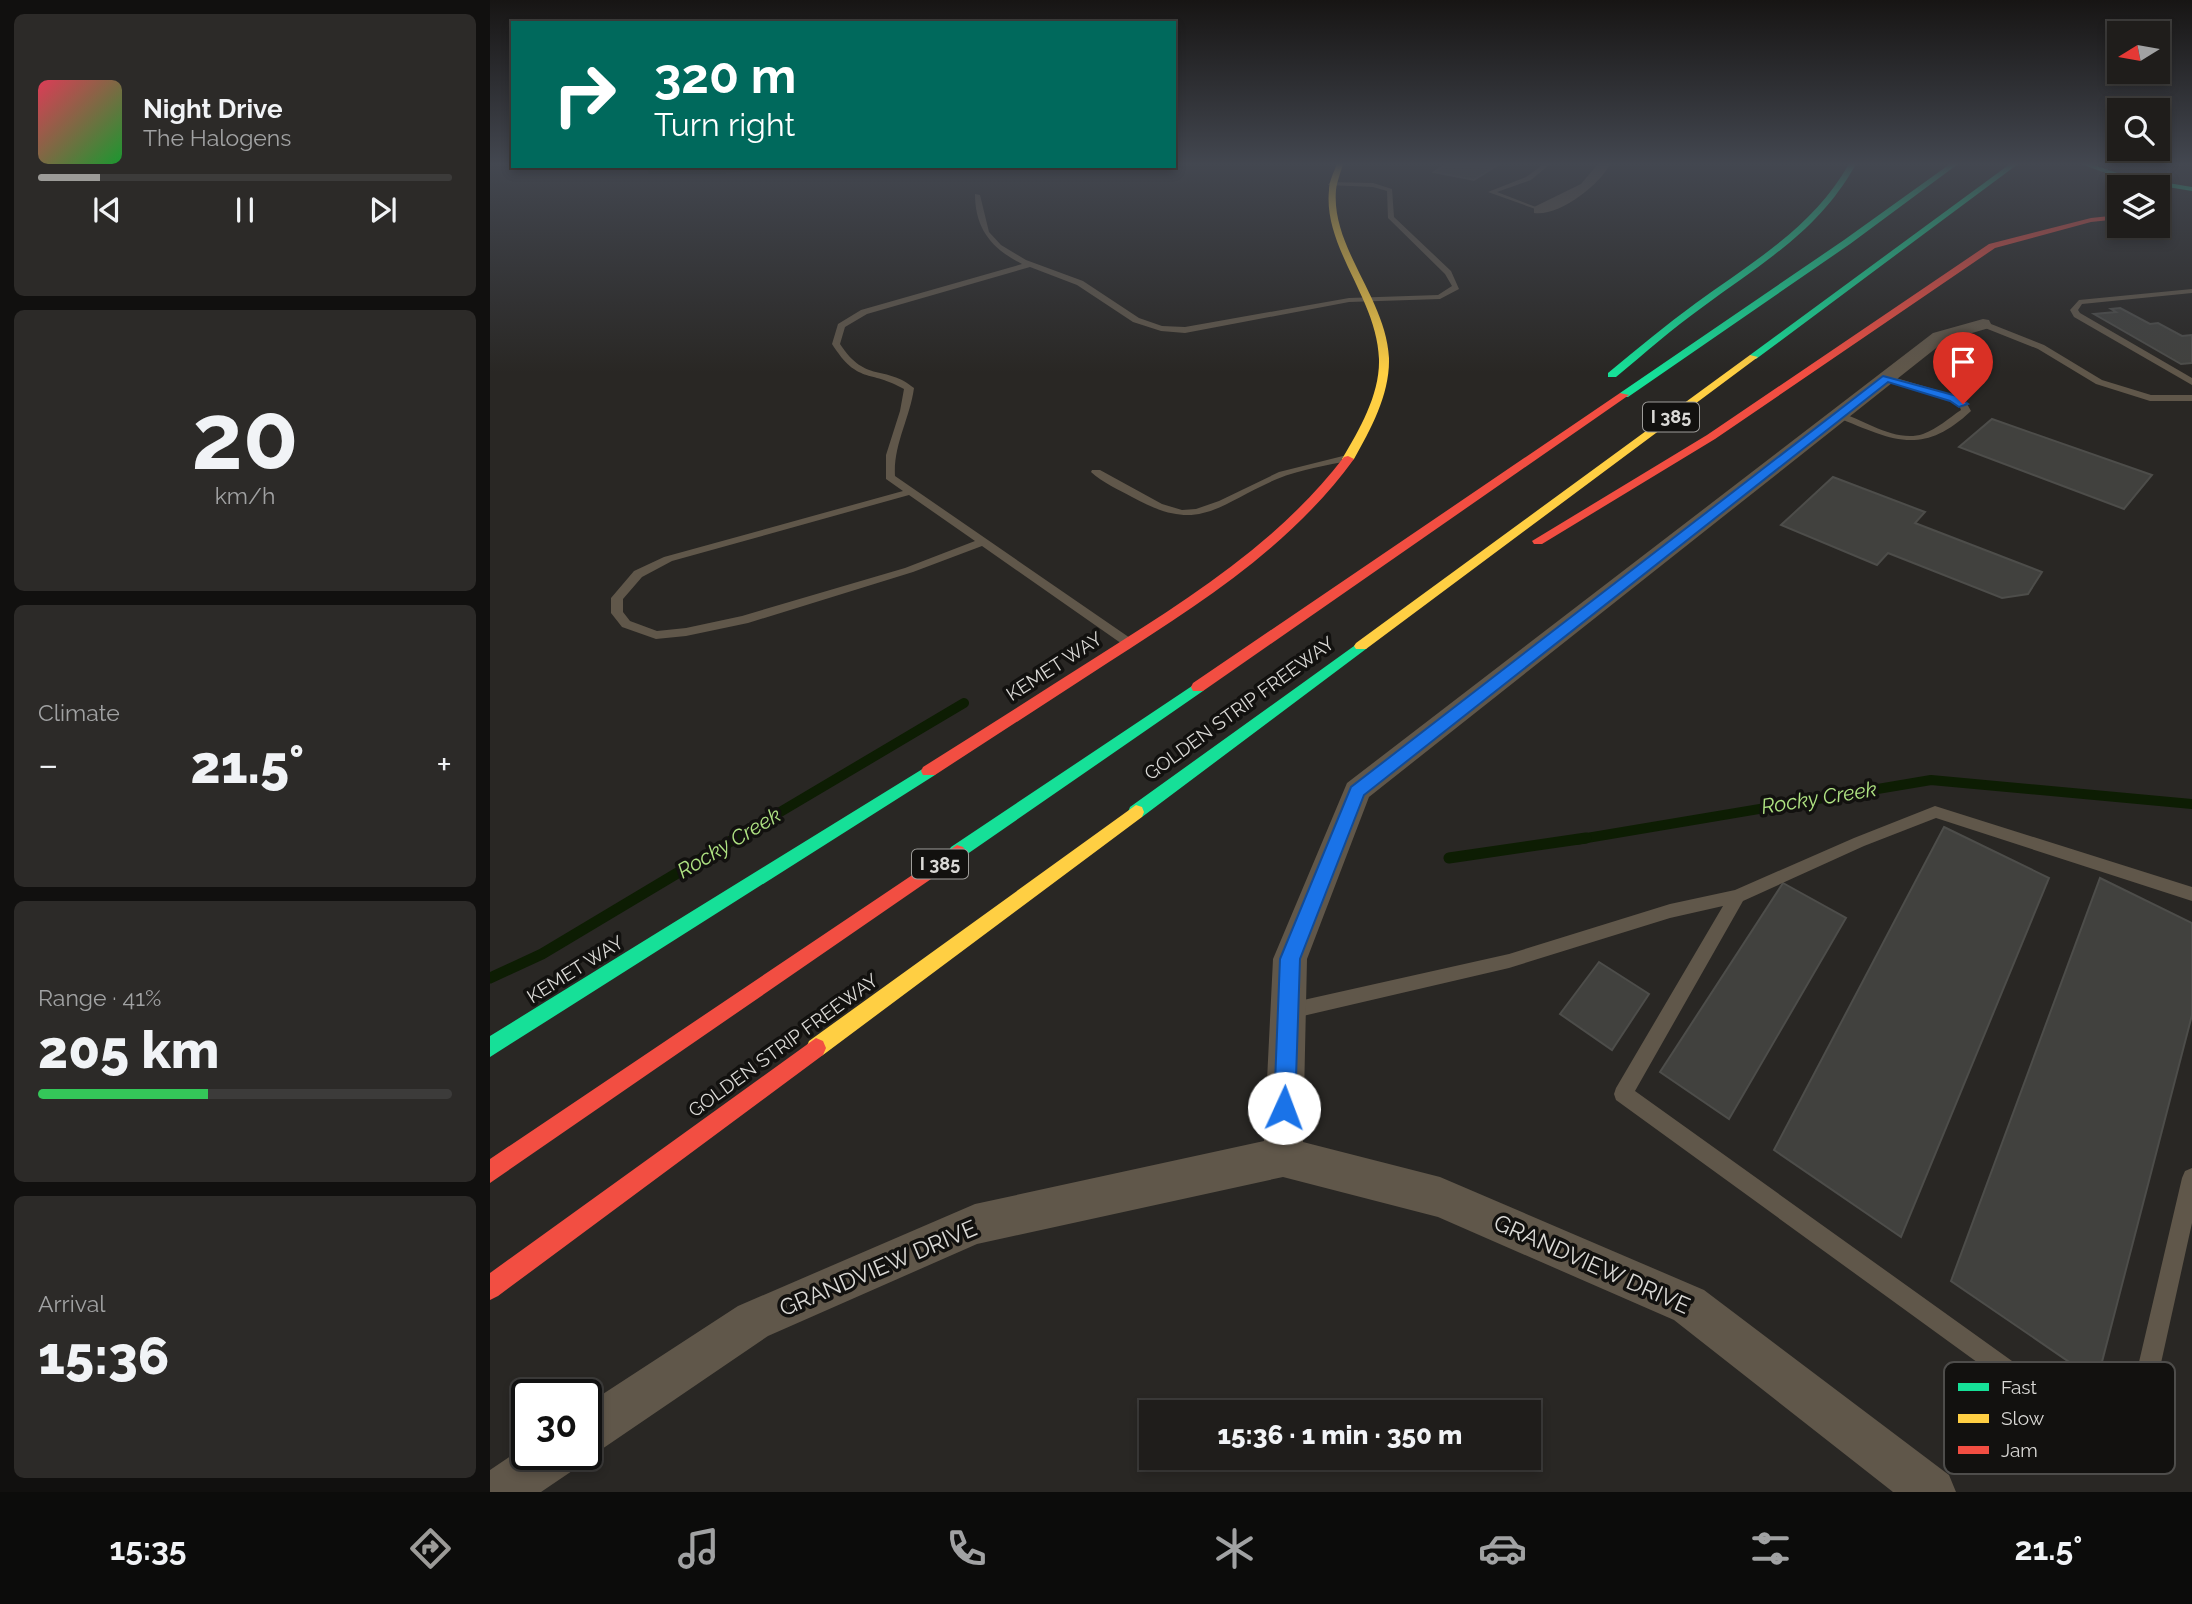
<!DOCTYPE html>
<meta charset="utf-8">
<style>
body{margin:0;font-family:Raleway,sans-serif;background:#2c2a28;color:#f1f3f6;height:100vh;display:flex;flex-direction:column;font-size:26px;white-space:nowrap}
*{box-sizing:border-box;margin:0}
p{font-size:23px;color:#a1a2a3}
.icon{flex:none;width:38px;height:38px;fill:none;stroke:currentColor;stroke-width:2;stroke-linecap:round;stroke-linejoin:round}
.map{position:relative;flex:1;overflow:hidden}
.drawer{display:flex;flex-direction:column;gap:14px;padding:14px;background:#11100f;width:490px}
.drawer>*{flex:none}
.banner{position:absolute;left:21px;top:21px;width:665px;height:147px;border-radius:0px;box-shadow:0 4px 10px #0003,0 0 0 2px #3c3b3a;background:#00695c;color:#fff;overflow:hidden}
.needle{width:46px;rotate:259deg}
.controls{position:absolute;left:1617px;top:21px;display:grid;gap:14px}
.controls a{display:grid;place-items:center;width:63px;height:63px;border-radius:0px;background:#1f1d1b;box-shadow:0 4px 10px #0003,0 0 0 2px #3c3b3a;font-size:35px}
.speed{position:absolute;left:21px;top:1379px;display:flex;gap:14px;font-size:35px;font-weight:700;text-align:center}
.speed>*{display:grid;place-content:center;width:91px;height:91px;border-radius:50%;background:#1f1d1b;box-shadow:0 4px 10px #0003,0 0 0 2px #3c3b3a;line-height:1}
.speed .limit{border:4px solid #111;border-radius:10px;background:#fff;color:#111}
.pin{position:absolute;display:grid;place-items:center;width:60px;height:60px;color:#fff;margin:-72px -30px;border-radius:50% 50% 50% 0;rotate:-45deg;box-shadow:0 0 7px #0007}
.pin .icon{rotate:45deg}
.me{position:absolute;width:77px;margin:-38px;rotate:2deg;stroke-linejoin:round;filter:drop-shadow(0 0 5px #0008)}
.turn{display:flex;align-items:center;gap:24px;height:147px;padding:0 28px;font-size:32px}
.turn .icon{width:91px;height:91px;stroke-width:2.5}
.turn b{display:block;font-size:49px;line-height:60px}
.big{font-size:52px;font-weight:800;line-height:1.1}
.drawer .tile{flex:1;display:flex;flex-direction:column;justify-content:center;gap:10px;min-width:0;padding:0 24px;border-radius:10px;background:#2c2a28}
.drawer .dial{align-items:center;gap:0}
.dial b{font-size:91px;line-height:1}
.song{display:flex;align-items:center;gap:21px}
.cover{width:84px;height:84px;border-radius:10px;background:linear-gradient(135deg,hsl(350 70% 55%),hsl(130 70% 35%))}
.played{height:7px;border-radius:4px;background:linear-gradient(90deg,#9c9b98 15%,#3c3b3a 15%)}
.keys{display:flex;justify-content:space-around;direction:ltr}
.heat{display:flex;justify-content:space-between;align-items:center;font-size:38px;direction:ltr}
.charge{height:10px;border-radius:5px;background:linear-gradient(90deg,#34c759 41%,#3c3b3a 0)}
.trip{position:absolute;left:649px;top:1400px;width:402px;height:70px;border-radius:0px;background:#1f1d1b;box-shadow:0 4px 10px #0003,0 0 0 2px #3c3b3a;font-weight:800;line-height:70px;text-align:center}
.dock{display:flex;height:112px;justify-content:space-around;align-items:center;background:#0c0c0b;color:#a1a2a3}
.dock .icon{width:49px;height:49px}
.dock .active{color:#9c9b98}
.dock b{font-size:32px;color:#f1f3f6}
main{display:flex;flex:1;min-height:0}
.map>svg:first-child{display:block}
.water{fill:#0d1d03}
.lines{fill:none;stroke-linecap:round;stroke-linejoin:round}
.stream-far1{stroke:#0d1d03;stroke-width:10}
.stream{stroke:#0d1d03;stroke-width:11}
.building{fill:#41413e;stroke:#4d4d4a;stroke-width:2}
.lane{fill:#60574a;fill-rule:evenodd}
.street{fill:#60574a;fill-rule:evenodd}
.fast{fill:#16e098;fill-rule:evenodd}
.slow{fill:#ffcf43;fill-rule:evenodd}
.jam{fill:#f24e42;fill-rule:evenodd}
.route{fill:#1a73e8;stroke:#114b97;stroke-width:2}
.labels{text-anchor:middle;stroke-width:7;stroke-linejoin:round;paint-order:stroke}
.shield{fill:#12110f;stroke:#9e9d9a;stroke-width:2}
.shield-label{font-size:18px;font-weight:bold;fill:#dad9d6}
.street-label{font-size:19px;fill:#dad9d6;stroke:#12110f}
.water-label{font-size:21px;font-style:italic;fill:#b0e483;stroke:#12110f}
.near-street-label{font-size:23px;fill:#dad9d6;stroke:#12110f}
.key{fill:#12110f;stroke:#4e4d4b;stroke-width:2}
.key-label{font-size:19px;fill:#dad9d6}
</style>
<main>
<section class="drawer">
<div class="tile">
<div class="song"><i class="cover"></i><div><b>Night Drive</b><p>The Halogens</p></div></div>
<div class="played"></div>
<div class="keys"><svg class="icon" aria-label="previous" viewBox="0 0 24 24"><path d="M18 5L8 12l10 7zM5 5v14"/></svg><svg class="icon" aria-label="pause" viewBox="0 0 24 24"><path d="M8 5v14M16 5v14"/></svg><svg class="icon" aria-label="next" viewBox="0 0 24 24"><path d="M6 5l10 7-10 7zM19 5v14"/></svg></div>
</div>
<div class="tile dial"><b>20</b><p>km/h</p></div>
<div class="tile"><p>Climate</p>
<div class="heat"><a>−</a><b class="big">21.5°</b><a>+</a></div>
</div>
<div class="tile"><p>Range · 41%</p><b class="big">205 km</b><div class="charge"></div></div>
<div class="tile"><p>Arrival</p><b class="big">15:36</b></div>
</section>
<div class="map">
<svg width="1702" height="1492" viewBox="0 0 1702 1492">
<rect width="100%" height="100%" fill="#292724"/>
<path class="water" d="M156,166H301L228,174H159Z"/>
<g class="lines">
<path class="stream-far1" d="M243,840L474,703
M1085,840L1441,780L1702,804"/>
<path class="stream" d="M959,858L1096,838
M0,978L52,954L246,838"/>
</g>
<path class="building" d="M957,164H1009L984,180L944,172Z
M1630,308L1660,324L1668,323L1692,336L1702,335V363L1691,364L1604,314L1626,312L1621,309Z
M1502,419L1662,475L1634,509L1469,447Z
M1343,477L1435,512L1425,523L1552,572L1538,594L1512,598L1398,553L1387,565L1291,525Z
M1454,827L1559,878L1411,1237L1284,1150Z
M1610,878L1702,923V1015L1607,1381L1461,1281Z
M1293,883L1356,918L1239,1119L1170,1072Z
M1109,962L1159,994L1122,1050L1070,1014Z"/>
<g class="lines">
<path class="lane" d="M1054,164H1060L1041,180L1007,192L1051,209V211L998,192L1036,177Z
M840,182L883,183L902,189L904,217L961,271L969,289L950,299L859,302L695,333L671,331L643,322L587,285L540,267L377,314L355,327L350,344C376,384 395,364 424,388C420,418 403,445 405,476L643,640L645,643L643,646H635L492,546L423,572L258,623L196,636L166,639L132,627L121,613V598L144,571L174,557L413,491L396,479V455L410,411L414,389C379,369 368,385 342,344L348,324L371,310L532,264C502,249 485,229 485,194L490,195L499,232L511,245L536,260L593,281L649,318L672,326L695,327L859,298L948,295L962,286L955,274L898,218L897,191L883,187L838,185ZM419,495L485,541L415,568L252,616L196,628L167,631L140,621L133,612V599L152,577L182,561Z
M1702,289V293L1592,304L1588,310L1590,313L1702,378V385L1584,317L1580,310L1589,300Z
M1490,322H1496L1554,345L1612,380L1661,395H1702V401H1660L1606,384L1548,349L1490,326Z
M1396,375L1467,396L1476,402L1481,411C1431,458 1401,439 1346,417V413L1349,412C1374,420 1406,443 1433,434C1447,429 1459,418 1471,410L1469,405L1461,400L1393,380L1391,378Z
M857,455L862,458L861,460C836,466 811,469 787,479C726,505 710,535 642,497C629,490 612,482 601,472L602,470H610L672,504L692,510L706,509L729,501L789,472Z
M1445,806L1702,887V901L1446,818L1374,846L1253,901L1145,1091L1631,1439L1692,1178L1695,1171L1702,1168V1223L1650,1458L1646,1466L1638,1470L1630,1466L1126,1100L1124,1094L1126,1088L1233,906L1180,918L1019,968L800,1019L794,1017L791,1011L794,1005L800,1003L1019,954L1180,904L1245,890L1364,838Z"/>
<path class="street" d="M1108,164H1120C1110,185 1068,217 1044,213V207L1091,184Z
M1493,319L1499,320L1501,324L1499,328L1455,341L879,797L817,959L813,1142L950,1177L1214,1290L1459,1475L1466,1492H1403L1184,1320L948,1217L793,1177L487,1244L278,1336L112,1449L96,1456L91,1454H96V1405L248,1306L485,1204L774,1141L783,959L857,783L1443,333Z
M37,1445V1454H88L82,1471L51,1492H0V1470Z"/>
<path class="fast" d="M1359,164H1366C1329,231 1273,262 1214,306C1183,328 1155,353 1126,377H1118V373C1147,349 1176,325 1206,303C1264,261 1323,227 1359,164Z
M1460,164H1468L1360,244L1138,397H1130V393L1354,240Z
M1520,164H1528L1266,359H1260V355Z
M1591,164H1601L1636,176L1702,187V191L1635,180Z
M871,641L878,646L876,649L652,817H640L638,812L640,807Z
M708,682L715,687L713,691L473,857L467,859L461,857L458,852L461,847Z
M439,765L445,767L447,771L445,775L0,1057V1036Z"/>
<path class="slow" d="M847,164H853C851,172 847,181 846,190C841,248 896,298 899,358C900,394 881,429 864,459L858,462L852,459C870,429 890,394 889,359C887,298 833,248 839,190C839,181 844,172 847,164Z
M1260,355L1268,357L876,649H866L864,646L866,643Z
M646,805L652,807L654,812L652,817L333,1055L326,1058L319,1055L316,1048L319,1041Z"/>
<path class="jam" d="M1629,215V219L1601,222L1505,248L1225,439L1052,544H1044L1042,541L1217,435L1499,244L1601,218Z
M1130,393L1139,395L713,691H703L701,687L703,683Z
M858,456L864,459C800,547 709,604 619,662C561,700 503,737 445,775H433L431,771L433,767C492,730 550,693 608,656C699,598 788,543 854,457Z
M467,845L473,847L476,852L473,857L0,1183V1159Z
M326,1038L333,1041L336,1048L333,1055L8,1296L0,1300V1273Z"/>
</g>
<linearGradient id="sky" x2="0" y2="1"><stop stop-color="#171514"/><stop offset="0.44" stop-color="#434750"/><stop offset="1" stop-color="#434750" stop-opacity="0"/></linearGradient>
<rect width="1702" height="373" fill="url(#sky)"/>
<path class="route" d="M1393,376L1467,396L1478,404L1469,407L1460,401L1398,382L874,795L810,959L805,1108L802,1116L794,1119L787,1116L784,1108L790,959L861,787Z"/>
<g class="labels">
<g class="shield">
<rect x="1153" y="402.5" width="56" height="29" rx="5"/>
<rect x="422" y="849.5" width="56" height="29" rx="5"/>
</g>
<g class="shield-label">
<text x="1181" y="423">I 385</text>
<text x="450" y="870">I 385</text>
</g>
<g class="street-label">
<text transform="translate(564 666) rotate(-33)" y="7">KEMET WAY</text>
<text transform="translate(749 708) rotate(-36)" y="7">GOLDEN STRIP FREEWAY</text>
<text transform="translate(85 969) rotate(-32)" y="7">KEMET WAY</text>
<text transform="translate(293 1045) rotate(-36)" y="7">GOLDEN STRIP FREEWAY</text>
</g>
<g class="water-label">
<text transform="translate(1329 798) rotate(-9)" y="7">Rocky Creek</text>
<text transform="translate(239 843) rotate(-31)" y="7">Rocky Creek</text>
</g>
<g class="near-street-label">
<text transform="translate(1102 1264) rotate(24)" y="8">GRANDVIEW DRIVE</text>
<text transform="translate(388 1268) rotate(-23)" y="8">GRANDVIEW DRIVE</text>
</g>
</g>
<rect x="1454" y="1362" width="231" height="112" rx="10" class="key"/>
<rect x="1468" y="1383" width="31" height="8" fill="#16e098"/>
<rect x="1468" y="1414" width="31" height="9" fill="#ffcf43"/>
<rect x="1468" y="1446" width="31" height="8" fill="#f24e42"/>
<g class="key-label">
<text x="1511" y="1394">Fast</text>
<text x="1511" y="1425">Slow</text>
<text x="1511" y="1457">Jam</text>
</g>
</svg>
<div class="controls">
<a><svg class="needle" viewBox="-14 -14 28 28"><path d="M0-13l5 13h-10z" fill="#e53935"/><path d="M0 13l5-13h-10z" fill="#a1a2a3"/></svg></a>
<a><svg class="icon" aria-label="search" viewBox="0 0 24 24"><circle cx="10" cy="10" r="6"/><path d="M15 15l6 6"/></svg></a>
<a><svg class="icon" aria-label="layers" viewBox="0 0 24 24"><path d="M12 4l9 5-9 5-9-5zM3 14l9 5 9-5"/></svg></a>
</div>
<div class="speed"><div class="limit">30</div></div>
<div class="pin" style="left:1473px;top:404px;background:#d93025"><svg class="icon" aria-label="arrive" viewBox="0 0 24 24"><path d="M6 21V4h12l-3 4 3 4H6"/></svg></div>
<svg class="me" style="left:794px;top:1108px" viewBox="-20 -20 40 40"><circle r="19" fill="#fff"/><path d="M0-13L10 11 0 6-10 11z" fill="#1a73e8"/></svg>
<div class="trip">15:36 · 1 min · 350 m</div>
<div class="banner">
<div class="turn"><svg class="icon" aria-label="right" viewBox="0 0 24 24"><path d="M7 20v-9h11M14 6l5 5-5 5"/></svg><div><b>320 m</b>Turn right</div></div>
</div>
</div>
</main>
<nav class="dock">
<b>15:35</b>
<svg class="icon active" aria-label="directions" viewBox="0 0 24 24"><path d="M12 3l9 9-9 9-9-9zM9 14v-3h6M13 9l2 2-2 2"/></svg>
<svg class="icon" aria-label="music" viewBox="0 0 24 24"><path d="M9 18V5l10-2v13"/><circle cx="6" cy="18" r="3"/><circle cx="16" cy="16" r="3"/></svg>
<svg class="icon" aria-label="phone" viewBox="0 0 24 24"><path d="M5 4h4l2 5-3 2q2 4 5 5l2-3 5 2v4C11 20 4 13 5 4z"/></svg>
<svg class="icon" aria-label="climate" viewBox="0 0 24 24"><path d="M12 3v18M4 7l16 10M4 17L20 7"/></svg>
<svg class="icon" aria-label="car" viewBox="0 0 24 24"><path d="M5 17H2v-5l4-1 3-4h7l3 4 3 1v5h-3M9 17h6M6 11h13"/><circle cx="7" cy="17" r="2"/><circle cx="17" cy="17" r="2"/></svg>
<svg class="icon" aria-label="filters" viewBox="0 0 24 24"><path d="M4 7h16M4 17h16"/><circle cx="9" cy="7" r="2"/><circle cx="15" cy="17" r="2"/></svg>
<b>21.5°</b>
</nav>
